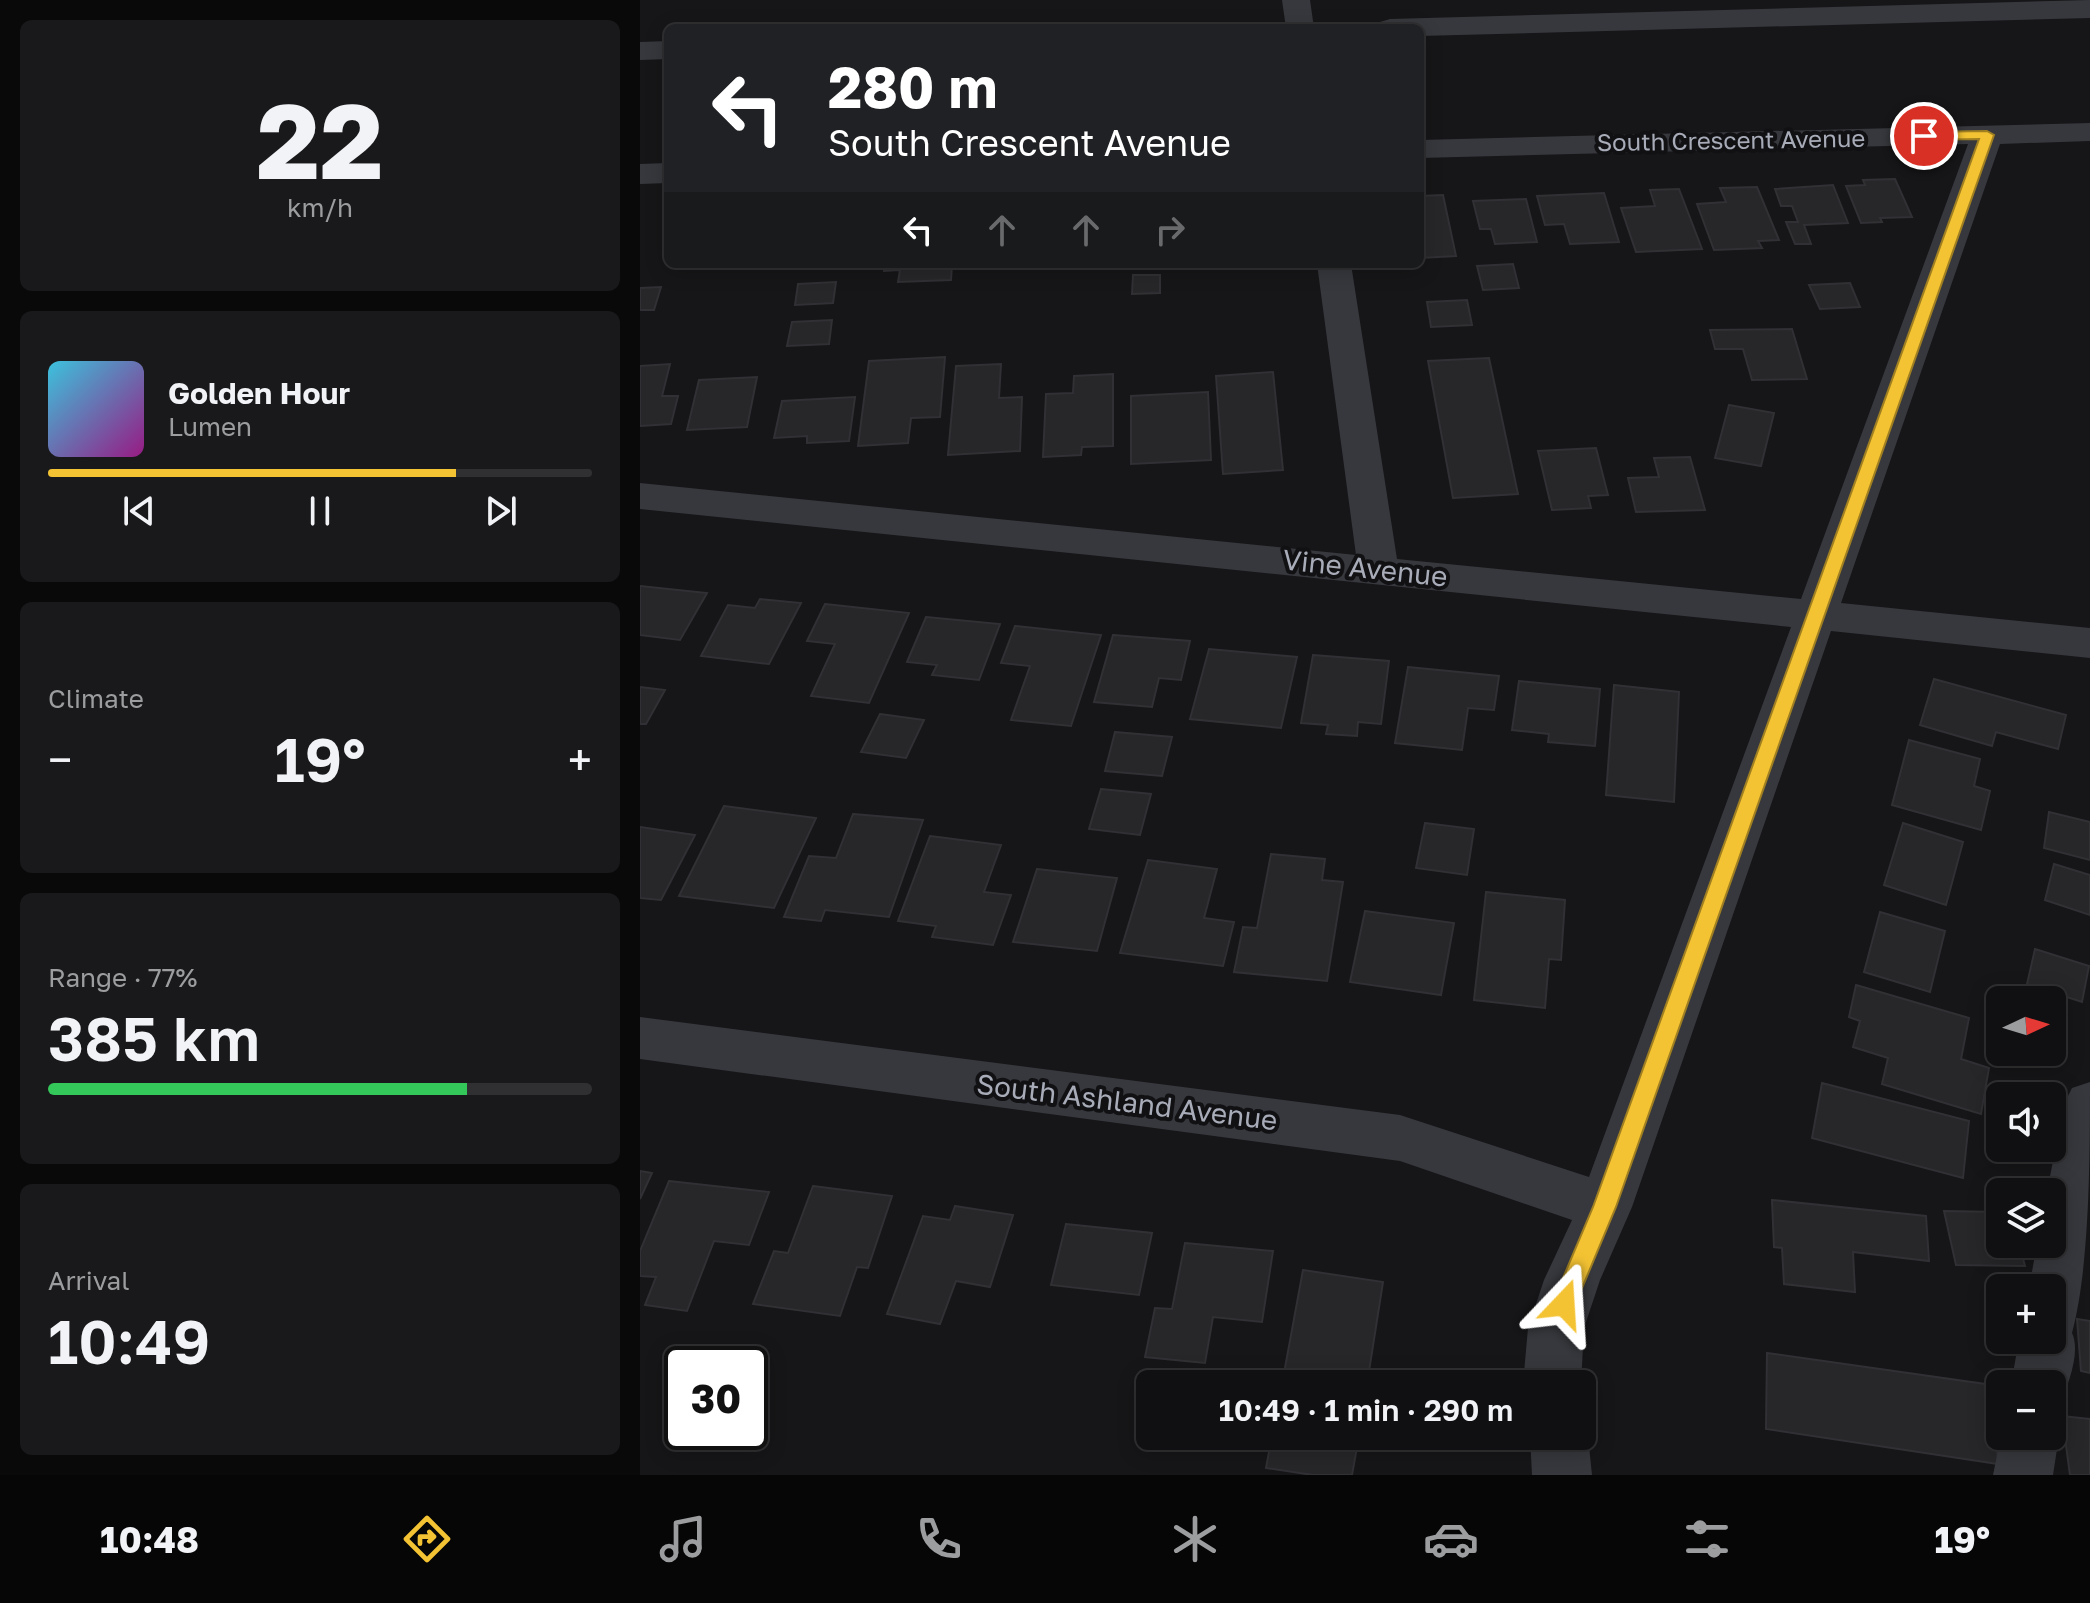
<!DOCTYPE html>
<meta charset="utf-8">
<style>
body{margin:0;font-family:"Golos Text",sans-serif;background:#19191b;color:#f1f3f6;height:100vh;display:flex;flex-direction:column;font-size:30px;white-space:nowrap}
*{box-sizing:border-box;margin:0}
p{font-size:26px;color:#9c9d9f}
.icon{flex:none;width:44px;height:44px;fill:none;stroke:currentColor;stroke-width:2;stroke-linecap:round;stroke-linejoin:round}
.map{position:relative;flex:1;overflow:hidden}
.drawer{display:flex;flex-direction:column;gap:20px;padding:20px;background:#09090a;width:640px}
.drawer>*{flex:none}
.guide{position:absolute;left:24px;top:24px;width:760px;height:244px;border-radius:12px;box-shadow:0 4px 20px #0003,0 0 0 2px #303032;background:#202124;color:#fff;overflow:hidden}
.needle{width:52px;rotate:86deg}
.buttons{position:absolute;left:1346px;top:986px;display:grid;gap:16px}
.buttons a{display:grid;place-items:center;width:80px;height:80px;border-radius:12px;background:#101012;box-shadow:0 4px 20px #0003,0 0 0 2px #303032;font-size:40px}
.speed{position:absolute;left:24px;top:1346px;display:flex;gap:16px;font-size:40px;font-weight:700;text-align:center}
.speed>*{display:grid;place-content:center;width:104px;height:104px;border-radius:50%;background:#101012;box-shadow:0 4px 20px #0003,0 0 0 2px #303032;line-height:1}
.speed .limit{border:4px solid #111;border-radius:12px;background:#fff;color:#111}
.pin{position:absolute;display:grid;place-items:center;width:68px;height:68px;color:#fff;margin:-34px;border:4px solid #fff;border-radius:50%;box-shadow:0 2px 8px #0007}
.me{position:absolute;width:88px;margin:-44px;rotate:20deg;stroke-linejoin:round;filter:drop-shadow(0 0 6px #0008)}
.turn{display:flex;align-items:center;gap:28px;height:168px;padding:0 32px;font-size:36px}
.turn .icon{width:104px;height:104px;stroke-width:2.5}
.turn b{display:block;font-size:56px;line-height:68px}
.lanes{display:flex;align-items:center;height:76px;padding:0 32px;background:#0003;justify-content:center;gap:40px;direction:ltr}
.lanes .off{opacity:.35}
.big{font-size:60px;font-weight:600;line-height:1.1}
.drawer .card{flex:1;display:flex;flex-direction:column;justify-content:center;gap:12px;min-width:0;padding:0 28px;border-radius:12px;background:#19191b}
.drawer .dial{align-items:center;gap:0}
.dial b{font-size:104px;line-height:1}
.song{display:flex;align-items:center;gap:24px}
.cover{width:96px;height:96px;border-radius:12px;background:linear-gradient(135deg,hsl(190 70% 55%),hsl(310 70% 35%))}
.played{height:8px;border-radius:4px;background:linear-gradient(90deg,#f4c333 75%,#303032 75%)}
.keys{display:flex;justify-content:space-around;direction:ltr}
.heat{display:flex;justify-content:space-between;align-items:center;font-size:44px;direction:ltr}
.charge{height:12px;border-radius:6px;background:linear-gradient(90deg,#34c759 77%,#303032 0)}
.trip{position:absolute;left:496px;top:1370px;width:460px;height:80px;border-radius:12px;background:#101012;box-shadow:0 4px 20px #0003,0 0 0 2px #303032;font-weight:600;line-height:80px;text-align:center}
.menu{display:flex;height:128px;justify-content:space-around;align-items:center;background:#060607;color:#9c9d9f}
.menu .icon{width:56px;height:56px}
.menu .on{color:#f4c333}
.menu b{font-size:36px;color:#f1f3f6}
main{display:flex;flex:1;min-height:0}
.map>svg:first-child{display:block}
.building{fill:#272629;stroke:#313034;stroke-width:2}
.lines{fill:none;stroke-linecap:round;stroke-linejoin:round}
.minor{fill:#37383d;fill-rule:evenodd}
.route{fill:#f4c333;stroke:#9f7f21;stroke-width:2}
.labels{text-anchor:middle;stroke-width:8;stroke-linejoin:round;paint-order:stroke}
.far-street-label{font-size:24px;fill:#a8acb8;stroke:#111113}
.street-label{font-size:28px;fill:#a8acb8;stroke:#111113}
</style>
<main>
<section class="drawer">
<div class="card dial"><b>22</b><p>km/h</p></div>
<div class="card">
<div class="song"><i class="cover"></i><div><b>Golden Hour</b><p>Lumen</p></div></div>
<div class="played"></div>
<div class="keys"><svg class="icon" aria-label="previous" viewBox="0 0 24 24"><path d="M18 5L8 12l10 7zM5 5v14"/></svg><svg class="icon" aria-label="pause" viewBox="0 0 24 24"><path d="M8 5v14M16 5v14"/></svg><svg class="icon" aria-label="next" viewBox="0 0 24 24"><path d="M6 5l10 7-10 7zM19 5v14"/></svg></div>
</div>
<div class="card"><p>Climate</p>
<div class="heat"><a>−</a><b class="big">19°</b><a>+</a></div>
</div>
<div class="card"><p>Range · 77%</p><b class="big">385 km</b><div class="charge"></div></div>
<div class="card"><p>Arrival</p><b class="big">10:49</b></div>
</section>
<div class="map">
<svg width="1450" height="1475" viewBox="0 0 1450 1475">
<rect width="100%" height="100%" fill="#161618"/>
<path class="building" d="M1255,179L1272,217L1240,218L1242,222L1221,223L1206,186L1225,185L1223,180Z
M1193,185L1208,223L1164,225L1171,244H1155L1146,222H1158L1152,206H1141L1135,189Z
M1117,187L1139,240L1118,241L1122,248L1074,250L1057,204L1086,202L1080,188Z
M1039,189L1062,249L996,252L981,208L1015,206L1010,190Z
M964,193L979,242L930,244L924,224L905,225L897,196Z
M803,195L816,256L780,258V196Z
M886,199L897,242L855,244L851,229H840L833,201Z
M245,264H312L311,280L258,282L260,270L244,271Z
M873,264L879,288L843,290L837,266Z
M493,275H520V293L492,294Z
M196,282L193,303L155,305L158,284Z
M1210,283L1220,307L1180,309L1169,285Z
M21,287L14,310H0V288Z
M827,300L832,325L791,327L787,302Z
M192,320L189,344L147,346L152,322Z
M1152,329L1167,379L1112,380L1103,349H1075L1070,330Z
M305,357L300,417L271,418L268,443L218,446L229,361Z
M849,358L878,494L813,498L788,361Z
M30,364L22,396H38L31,424L0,426V366Z
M361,364L359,398L382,397L380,451L308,455L316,366Z
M633,372L643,470L583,474L576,376Z
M473,374V446L442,447L441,455L403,457L406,394L433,393L434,376Z
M117,377L107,427L47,430L59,380Z
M568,392L571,460L491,464V396Z
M215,397L209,441L167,443V436L134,438L142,401Z
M1089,405L1134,413L1121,466L1075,458Z
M956,448L968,495L948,496L951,508L912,510L898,451Z
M1050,457L1065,510L996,512L988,478L1019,477L1014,458Z
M0,586L67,593L40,640L0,635Z
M120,599L161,603L129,664L61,656L88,605L115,608Z
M185,604L269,613L229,703L171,696L195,644L167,641Z
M286,617L360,624L339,680L292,675L297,665L267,662Z
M375,626L461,635L431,726L371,720L390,666L361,663Z
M473,635L550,641L541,680L519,678L512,707L454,702Z
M569,649L657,657L641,728L550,719Z
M673,655L749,661L741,724L718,722L717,736L686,734L688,725L661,723Z
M768,667L859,676L854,710L828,708L822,750L755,743Z
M1294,679L1426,715L1418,749L1356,732L1352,746L1280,725Z
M879,681L960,689L955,746L908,742L909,734L872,730Z
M974,685L1039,692L1034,802L966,795Z
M0,687L25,690L6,724H0Z
M240,714L284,720L266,758L221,752Z
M475,732L532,737L522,776L465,771Z
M1269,740L1340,759L1334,786L1350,791L1341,830L1252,805Z
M461,789L511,794L500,835L449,829Z
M84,806L176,818L134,908L39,896Z
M1409,812L1450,822V860L1404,848Z
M213,814L283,820L249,917L185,910L181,921L144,917L169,856L196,858Z
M785,823L834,829L827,875L776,868Z
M1263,823L1323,842L1306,905L1244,885Z
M0,827L55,835L21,900L0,898Z
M290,836L361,845L344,892L371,895L353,945L292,937L296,926L258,921Z
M631,854L685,859L682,880L703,882L687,981L594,972L603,927L617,928Z
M508,860L577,869L564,918L594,922L583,966L480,953Z
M1414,864L1450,875V915L1405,900Z
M397,869L477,878L457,951L373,942Z
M846,892L925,900L921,960L909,959L905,1008L834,1000Z
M725,911L814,923L801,995L710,982Z
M1240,912L1305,931L1290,992L1224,972Z
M1395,949L1449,966L1442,1002L1387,984Z
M1216,985L1329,1018L1321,1059L1349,1068L1341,1114L1242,1084L1248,1058L1213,1047L1220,1021L1209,1017Z
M1182,1083L1329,1121L1323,1178L1172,1138Z
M0,1171L12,1173L0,1199Z
M29,1181L129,1192L109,1245L74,1241L47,1311L5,1305L16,1277L0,1276V1251Z
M173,1186L252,1196L228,1268L217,1267L200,1316L113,1304L134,1251L148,1253Z
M1132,1200L1286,1216L1289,1261L1213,1252L1215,1292L1144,1284L1142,1248L1134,1247Z
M315,1206L373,1215L350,1287L316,1281L300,1324L247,1314L283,1216L310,1220Z
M1304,1211L1360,1212V1244H1379L1385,1266L1316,1265Z
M426,1224L512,1233L499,1295L411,1285Z
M545,1243L633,1251L622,1322L573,1317L565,1363L505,1357L515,1308L532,1309Z
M663,1270L743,1282L727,1384H642Z
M1437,1319L1450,1321V1373L1441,1371Z
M1127,1353L1352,1385L1358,1464L1126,1429Z
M1422,1416L1450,1419V1475H1430Z
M632,1436H719L712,1475H673L626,1468Z"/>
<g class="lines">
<path class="minor" d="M642,0H670L674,28H646Z
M1450,0V18L780,36V28H736L740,22L750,19Z
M28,41V59L0,60V42Z
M1450,123V141L1360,144L1201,603L1450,628V658L1191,631L992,1207L960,1280L944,1328L941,1384H883L888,1328L904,1280L932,1220L760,1161L0,1059V1017L760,1115L949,1177L1151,627L0,509V483L716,555L677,264H711L757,559L1161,599L1328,144L780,158V140Z
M28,163V183L0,184V164Z
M1450,1082C1450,1156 1450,1266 1432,1333C1441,1352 1428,1385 1420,1404L1412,1407V1384H1371L1379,1340H1412V1288H1389L1397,1244H1412V1192H1407L1424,1104L1432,1088Z
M1412,1418L1419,1436L1413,1475H1353L1361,1436H1412Z
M942,1421L948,1436L952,1475H892L890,1436H942Z"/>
</g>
<path class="route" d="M1347,131L1354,135L976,1207L932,1312L924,1315L916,1312L912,1304L953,1207L1339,139L1284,140L1278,136L1284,132Z"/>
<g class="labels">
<g class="far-street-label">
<text transform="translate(1091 141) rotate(-1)" y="8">South Crescent Avenue</text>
</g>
<g class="street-label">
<text transform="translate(725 568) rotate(6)" y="10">Vine Avenue</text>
<text transform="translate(487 1102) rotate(7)" y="10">South Ashland Avenue</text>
</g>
</g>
</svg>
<div class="buttons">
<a><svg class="needle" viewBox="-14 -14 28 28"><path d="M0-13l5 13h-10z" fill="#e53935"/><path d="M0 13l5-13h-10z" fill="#9c9d9f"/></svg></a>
<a><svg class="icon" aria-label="sound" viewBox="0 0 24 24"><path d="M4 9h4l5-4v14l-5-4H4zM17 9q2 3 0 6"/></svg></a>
<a><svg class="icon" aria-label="layers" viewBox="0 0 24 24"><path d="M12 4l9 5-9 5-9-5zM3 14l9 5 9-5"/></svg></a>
<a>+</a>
<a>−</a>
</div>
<div class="speed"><div class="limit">30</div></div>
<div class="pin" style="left:1284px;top:136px;background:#d93025"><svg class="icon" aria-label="arrive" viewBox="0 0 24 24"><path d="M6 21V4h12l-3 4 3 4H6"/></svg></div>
<svg class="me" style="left:924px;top:1304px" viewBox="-20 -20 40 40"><path d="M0-17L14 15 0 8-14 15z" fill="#f4c333" stroke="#fff" stroke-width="4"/></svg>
<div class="trip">10:49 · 1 min · 290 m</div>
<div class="guide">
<div class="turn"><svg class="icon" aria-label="left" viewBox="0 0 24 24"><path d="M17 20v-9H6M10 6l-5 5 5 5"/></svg><div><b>280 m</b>South Crescent Avenue</div></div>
<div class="lanes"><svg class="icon" aria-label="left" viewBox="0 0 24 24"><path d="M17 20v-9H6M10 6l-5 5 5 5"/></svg><svg class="icon off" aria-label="ahead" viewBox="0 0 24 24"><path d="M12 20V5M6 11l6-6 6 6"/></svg><svg class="icon off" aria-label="ahead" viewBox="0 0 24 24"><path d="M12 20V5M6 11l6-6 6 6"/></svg><svg class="icon off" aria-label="right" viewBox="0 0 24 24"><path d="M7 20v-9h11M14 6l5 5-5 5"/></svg></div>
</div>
</div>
</main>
<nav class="menu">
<b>10:48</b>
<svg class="icon on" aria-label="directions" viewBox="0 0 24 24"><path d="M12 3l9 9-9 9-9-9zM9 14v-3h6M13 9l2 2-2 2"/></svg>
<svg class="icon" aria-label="music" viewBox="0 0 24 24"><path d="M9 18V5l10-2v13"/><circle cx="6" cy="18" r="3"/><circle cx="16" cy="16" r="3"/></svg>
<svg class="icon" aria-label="phone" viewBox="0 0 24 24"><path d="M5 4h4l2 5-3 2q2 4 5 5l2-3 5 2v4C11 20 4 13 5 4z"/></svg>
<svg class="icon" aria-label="climate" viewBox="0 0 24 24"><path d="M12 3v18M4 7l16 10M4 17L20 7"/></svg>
<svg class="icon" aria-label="car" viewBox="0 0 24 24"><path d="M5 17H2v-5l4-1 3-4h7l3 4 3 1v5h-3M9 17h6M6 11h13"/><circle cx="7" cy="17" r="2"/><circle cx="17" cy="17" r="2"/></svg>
<svg class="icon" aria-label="filters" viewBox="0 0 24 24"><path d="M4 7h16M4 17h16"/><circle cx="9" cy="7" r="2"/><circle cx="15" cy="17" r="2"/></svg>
<b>19°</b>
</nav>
